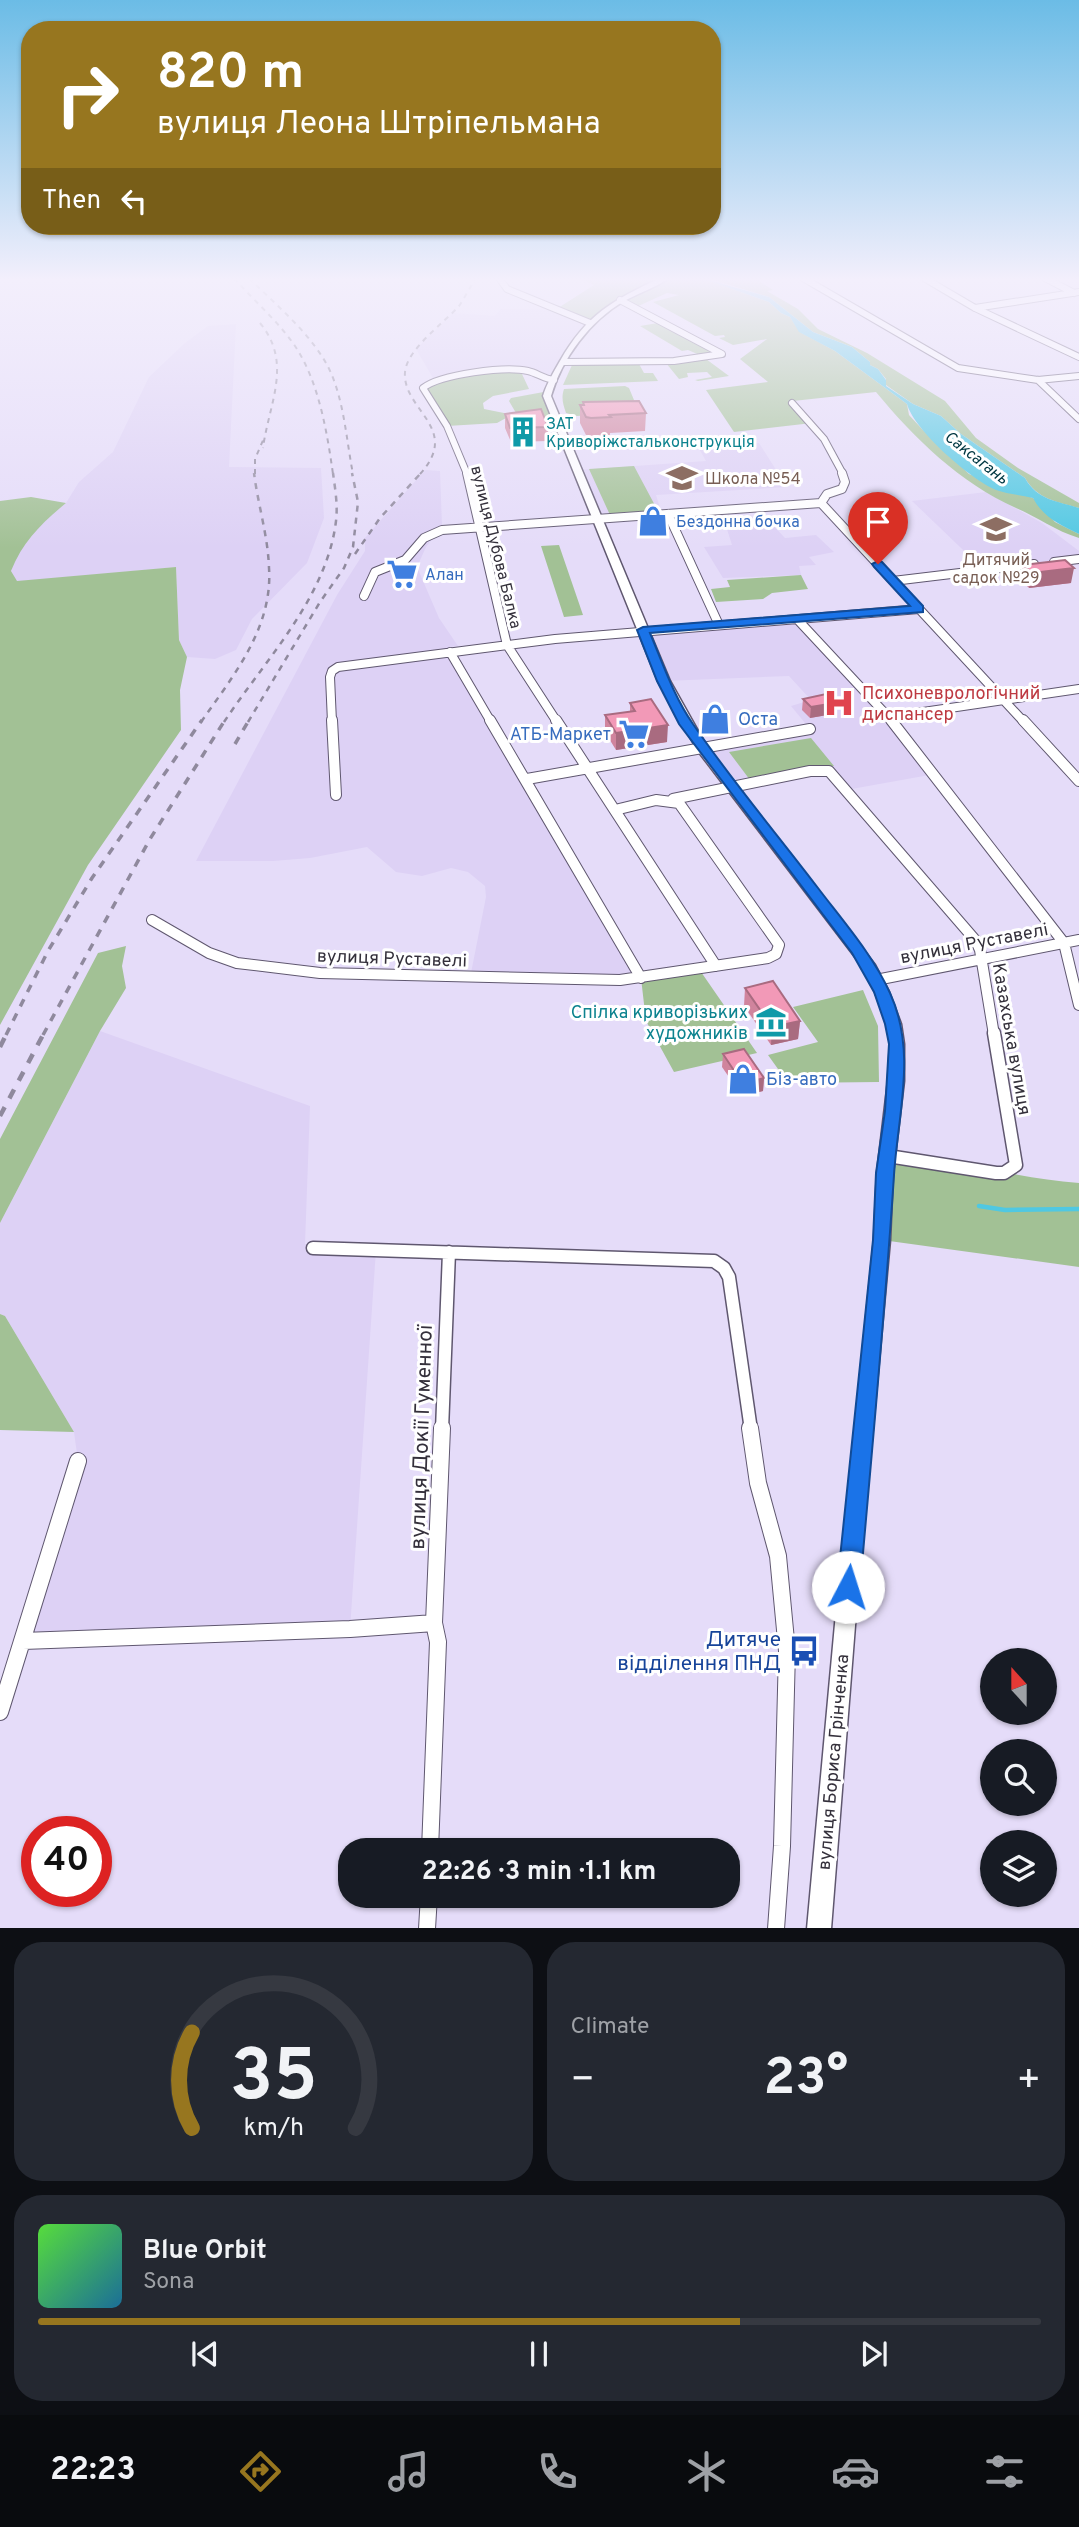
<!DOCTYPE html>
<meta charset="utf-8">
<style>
body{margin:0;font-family:Overpass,sans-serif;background:#242831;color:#f1f3f6;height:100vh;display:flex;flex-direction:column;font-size:26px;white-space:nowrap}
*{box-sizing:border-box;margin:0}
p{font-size:23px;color:#9ea1a6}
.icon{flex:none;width:38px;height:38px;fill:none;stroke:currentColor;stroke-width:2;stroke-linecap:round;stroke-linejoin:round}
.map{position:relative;height:1928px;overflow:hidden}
.details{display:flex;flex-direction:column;gap:14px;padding:14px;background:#0d0f14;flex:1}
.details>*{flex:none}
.hud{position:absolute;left:21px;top:21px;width:700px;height:214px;border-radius:28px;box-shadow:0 2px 5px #0004;background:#97761f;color:#fff;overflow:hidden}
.needle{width:46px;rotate:339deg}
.controls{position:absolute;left:980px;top:1648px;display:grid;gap:14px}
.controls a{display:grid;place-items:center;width:77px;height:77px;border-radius:50%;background:#171b24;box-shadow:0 2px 5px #0004;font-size:35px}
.speed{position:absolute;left:21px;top:1816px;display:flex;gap:14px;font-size:35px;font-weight:700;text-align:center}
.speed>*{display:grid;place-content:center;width:91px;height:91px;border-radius:50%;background:#171b24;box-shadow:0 2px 5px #0004;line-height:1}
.speed .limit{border:10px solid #d22;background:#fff;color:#111}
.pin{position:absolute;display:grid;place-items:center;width:60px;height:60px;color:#fff;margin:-72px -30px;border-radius:50% 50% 50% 0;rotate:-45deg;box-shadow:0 0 7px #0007}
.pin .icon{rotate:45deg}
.me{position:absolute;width:77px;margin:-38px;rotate:5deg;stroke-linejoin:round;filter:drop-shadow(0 0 5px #0008)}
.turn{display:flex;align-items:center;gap:24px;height:147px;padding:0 21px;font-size:32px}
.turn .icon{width:91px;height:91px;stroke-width:2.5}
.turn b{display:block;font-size:49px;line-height:60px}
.then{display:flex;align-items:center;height:66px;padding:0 21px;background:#0003;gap:14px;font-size:26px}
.big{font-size:52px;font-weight:700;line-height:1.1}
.details .card{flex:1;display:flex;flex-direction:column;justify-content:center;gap:10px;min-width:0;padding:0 24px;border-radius:28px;background:#242831}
.details .dial{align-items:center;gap:0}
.dial svg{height:182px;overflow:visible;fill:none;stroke:#363941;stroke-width:7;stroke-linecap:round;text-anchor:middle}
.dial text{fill:#f1f3f6;stroke:none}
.song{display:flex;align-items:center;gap:21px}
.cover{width:84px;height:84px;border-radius:10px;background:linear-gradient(135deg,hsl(110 70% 55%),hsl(200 70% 35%))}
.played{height:7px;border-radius:4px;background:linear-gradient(90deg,#97761f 70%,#363941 70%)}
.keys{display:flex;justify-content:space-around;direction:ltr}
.heat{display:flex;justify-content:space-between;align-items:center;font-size:38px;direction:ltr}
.details .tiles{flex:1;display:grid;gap:14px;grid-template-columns:1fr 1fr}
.card:last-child{grid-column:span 2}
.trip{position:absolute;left:338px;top:1838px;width:402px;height:70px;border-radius:28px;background:#171b24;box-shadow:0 2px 5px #0004;font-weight:700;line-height:70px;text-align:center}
.tabs{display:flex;height:112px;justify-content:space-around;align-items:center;background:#090b0e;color:#9ea1a6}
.tabs .icon{width:49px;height:49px}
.tabs .on{color:#97761f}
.tabs b{font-size:32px;color:#f1f3f6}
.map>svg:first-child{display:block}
.built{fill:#ddd1f5}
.green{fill:#a2c195}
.water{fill:#50c8e2}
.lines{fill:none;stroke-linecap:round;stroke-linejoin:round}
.stream{stroke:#50c8e2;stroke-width:4.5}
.street-far4-casing{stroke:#5f576f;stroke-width:8}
.street-far3-casing{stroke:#5f576f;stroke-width:10}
.street-far2-casing{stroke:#5f576f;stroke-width:12}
.street-far1-casing{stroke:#5f576f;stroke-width:15}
.street-casing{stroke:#5f576f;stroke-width:18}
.secondary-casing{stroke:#5f576f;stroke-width:3}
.street-far4{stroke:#fff;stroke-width:6}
.street-far3{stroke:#fff;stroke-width:8}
.street-far2{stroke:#fff;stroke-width:10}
.street-far1{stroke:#fff;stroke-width:12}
.street{stroke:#fff;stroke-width:16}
.secondary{fill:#fff;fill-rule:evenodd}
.rail-far3{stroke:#8f899d;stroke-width:2;stroke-dasharray:5 5;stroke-linecap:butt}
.rail-far2{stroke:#8f899d;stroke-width:2.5;stroke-dasharray:6 6;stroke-linecap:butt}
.rail-far1{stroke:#8f899d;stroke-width:3.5;stroke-dasharray:8 8;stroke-linecap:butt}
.rail{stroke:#8f899d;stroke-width:4.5;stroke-dasharray:10 10;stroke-linecap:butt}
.wall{fill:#d0849d}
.shaded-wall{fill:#a96b80}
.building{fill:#f299b7;stroke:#a96b80;stroke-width:2}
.route{fill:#1a73e8;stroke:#114b97;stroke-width:2}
.labels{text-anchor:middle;stroke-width:6;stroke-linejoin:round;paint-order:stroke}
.far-culture-label{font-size:16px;fill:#0d838f;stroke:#fff;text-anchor:start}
.far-water-label{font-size:16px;font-style:italic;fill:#003742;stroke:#fff}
.far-education-label{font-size:16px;fill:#785e54;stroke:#fff;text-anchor:start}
.far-shop-label{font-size:16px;fill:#366cbe;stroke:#fff;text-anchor:start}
.far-street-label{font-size:16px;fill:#34303b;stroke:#fff}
.health-label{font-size:18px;fill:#be3a42;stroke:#fff;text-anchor:start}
.shop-label{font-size:18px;fill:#366cbe;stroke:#fff;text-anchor:start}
.street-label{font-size:18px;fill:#34303b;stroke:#fff}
.culture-label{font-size:18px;fill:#0d838f;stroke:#fff;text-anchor:end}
.near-street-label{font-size:21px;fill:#34303b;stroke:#fff}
.near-transit-label{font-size:21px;fill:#164399;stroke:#fff;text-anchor:end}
</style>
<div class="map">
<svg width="1079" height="1929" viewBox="0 0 1079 1929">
<rect width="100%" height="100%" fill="#e5dcf9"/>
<path class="built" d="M501,309L555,310L590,323L554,380L526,370L433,378L416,349L453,313L495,316Z
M236,324L229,467L321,468L324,518L307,563L252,619L236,650L215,659L187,657L179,640L176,567L17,582L11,571L19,550L38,526L66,503L79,482L113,452L149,377L185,343L208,326Z
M759,443L787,487L656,495L662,514L598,519L578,470L706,461L698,447Z
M425,470L440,471L442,526L426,547L417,567L439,618L458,646L448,647L641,978H470L486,897L485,886L468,872L451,868L422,876L396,872L367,847L310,858L273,861H196L337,595L365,551V538Z
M986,492L1042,523L1079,551V559L984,570L912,501Z
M769,521L785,538L816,535L834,552L809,557L816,565L799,566L801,575L723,578L704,547L732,545L726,526Z
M797,619L935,774L846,790L829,771L734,787L702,748L810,729L791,706L811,700L789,676L664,681L643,630Z
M100,1031L310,1106L305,1244L376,1250L350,1629L23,1641L78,1461L74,1432L5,1316L0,1314V1223Z"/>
<path class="green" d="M579,278H701L769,302L781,313L790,317L800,332L835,351L907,404L909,415L922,429L969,474L1033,498L1055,522L1079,534V538C1056,531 1037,517 1016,508C960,483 914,438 876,392L793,401L812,423L734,432L706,390L768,382L740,359L767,339L733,345L719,338L725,337L724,335L715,336L653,302L679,295L667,293L634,308L620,300L590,323L555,310L594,285Z
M707,278H754L773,290L767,291L798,309L818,329L867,353L945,401L976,438L1018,468L1079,503V508C1057,502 1037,499 1025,478L961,434L941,416L913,404L886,385V379L878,369L870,365V362L852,347L813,332L769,297Z
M658,323L717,351L702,356L688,350L682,351L640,326Z
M706,359L729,376L698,381L695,380L712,377L707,372L687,373L688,377L679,379L666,363Z
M639,364L644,373H653L658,381L563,385L572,365Z
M509,371L522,374L529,389L493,396L483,403L484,409L504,413L506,418L497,423L447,426L423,388L434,380Z
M625,386L629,388L639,412L577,416L566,413C563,404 561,398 564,389Z
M549,391L555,419L530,418L516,413L509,401L511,398Z
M634,466L658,511L610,515L589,469Z
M31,497L66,503C42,523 23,541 11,571L17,581L176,567L179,640L187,657L180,690L181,730L88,865L0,1025V501Z
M559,545L583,615L564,617L541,546Z
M801,575L808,589L772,593L763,599L716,602L711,589L730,587L727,580Z
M811,738L834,766L750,780L729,752Z
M126,946L122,966L126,988L100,1031L0,1223V1139L98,953Z
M699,969L757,1053L674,1072L646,1021L641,978Z
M863,990L878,1026L879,1082L788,1083L768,1055L818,1042L793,1007Z
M888,1156C926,1161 965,1165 1003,1172C1028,1177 1053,1181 1079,1183V1267L882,1240Z
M0,1314L5,1316L74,1432L0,1430Z"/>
<path class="water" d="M701,278L769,297L813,332L852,347L870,362V365L878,369L886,380V386L913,404L941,416L961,434L1025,478C1037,500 1057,501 1079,508V534C1060,525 1043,517 1033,498C1021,495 1007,494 996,490C970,479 914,430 907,404L835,351L799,332L790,317L781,313L769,302Z"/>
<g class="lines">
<path class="stream" d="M979,1206L1005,1210L1079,1209"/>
<g class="street-far4-casing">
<path id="street-far4" d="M499,278L507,289L590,323
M803,278L958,368L1038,380L1079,376
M924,278L975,308L1079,357
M1045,278L1074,293
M975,308L1079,292
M564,362L674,361L722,354L620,300
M1038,380L1079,419
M792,403L824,439L843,474
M467,474L447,426L423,388C441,374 505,366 528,371C537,373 544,379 554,380"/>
</g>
<g class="street-far3-casing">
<path id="street-far3" d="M467,473L507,645L557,722
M821,503L827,494L842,489L845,482L842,473
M821,503L1024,722
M668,514L719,625
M1054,562L1079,559
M893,581L1034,564
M364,596L375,572L405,560L424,538L442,530L821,503
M797,619L893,722
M450,652L491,722
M889,717L1079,689
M332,722L330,677L332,671L338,667L555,639L919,609"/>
</g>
<g class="street-far2-casing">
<path id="street-far2" d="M332,720L336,795
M490,720L641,978
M556,720L716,966
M891,720L1064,943L1079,1005
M1023,720L1079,781
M527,779L810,729
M673,799L810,771H829L976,941L980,950L994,1035
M152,920L209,953L237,963L320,973L620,980L768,958L776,954L779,945L679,803L656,800L615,810
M876,980L1079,940"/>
</g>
<g class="street-far1-casing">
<path id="street-far1" d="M888,1156L996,1173H1004L1016,1165L994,1033
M313,1248L714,1261L724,1268L729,1277L751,1430
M442,1430L449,1252"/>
</g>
<g class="street-casing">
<path id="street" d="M750,1428L758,1483L778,1556L787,1651L782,1846L776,1929
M23,1641L350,1629L434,1623
M0,1712L78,1461
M430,1850L438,1642L434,1623L442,1428
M427,1929L429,1895"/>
</g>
<g class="secondary-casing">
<path id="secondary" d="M660,278H669C655,288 639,293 624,301C590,321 562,358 551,396L670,681L707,747L875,965L889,992L901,1024L904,1044V1081L893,1173L890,1240L856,1613L831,1929H807L836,1613L874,1240L877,1173L888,1081L890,1044L887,1024L875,992L862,966L698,751L658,681L543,396C547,383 553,373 560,361C587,314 612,301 660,278Z"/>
</g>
<use href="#street-far4" class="street-far4"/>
<use href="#street-far3" class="street-far3"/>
<use href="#street-far2" class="street-far2"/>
<use href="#street-far1" class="street-far1"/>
<use href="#street" class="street"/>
<use href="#secondary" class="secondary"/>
<path class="rail-far3" d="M234,278C254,301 278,321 295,346C319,382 327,432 333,474
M249,278C276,305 307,330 326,363C344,395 346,439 353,474
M260,323C293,363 269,403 263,448
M255,474V459L264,438
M420,474C462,428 402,410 405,372C407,349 444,323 459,306C465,297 470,287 476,278"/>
<path class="rail-far2" d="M355,554L380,518L421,473
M201,722C233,676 273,628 269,568C268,536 258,505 254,473
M224,722C265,660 327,597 336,521C338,505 335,488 333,473
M248,722L320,602L344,568L353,547L358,502L352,473"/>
<path class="rail-far1" d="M235,744L249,720
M6,1035L48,951L92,878L202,720
M43,1035L150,839L225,720"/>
<path class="rail" d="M0,1047L7,1033
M0,1116L44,1033"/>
</g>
<path class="wall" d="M583,402L646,413L645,431L610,433V436L591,437L586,435L580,423V405H583Z
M505,414L548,427V441L511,442L505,428Z
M1023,565L1071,583L1029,588L1021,580Z
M803,699L833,714L810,718L802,710Z
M630,703L667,742L616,750L605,732V715L630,712Z
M745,988L800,1021L798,1039L771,1045L744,1006Z
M723,1054L764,1078L763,1091L742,1096L722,1067Z"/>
<path class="shaded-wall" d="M1074,568L1071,583L1029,588L1032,573Z
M835,703L833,714L810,718L811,707Z
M668,725L667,742L616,750V733Z
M800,1021L798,1039L771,1045L772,1027Z
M764,1078L763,1091L742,1096L743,1084Z"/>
<path class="building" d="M639,401L646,413L609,415L611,417L591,418L586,417L580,405H584L583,402Z
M541,409L548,427L510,428L505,414Z
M1065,560L1074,568L1032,573L1023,565Z
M826,694L835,703L811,707L803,699Z
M651,699L668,725L616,733L605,715L635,711L630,703Z
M773,981L800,1021L772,1027L745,988Z
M744,1049L764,1078L743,1084L723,1054Z"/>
<linearGradient id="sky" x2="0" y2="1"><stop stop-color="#6bbce6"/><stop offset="0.51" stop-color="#f3effc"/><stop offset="1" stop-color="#f3effc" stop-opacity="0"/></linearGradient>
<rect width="1079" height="548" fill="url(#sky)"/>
<path class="route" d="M878,561L882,562L923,606V612L650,633C663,664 674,697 693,724C732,781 777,834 818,888C843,921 873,955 890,993C917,1052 898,1113 894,1175C885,1313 872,1450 860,1587L856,1594L848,1597L840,1594L837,1587L873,1240L876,1173L885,1111L889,1044L885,1024L874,992L852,953L679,724L657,681L637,630L643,627L910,606L874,567L872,564Z"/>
<defs>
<g id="building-bare" transform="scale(2.415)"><path d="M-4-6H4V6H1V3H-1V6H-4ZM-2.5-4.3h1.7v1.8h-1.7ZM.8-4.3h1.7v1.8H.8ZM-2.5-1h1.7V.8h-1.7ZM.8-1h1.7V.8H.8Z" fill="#0f9aa8" stroke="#fff" stroke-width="2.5" paint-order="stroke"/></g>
<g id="school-bare" transform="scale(2.415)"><path d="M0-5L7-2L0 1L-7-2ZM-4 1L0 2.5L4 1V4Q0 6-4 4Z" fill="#8d6e63" stroke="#fff" stroke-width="2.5" paint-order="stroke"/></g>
<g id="shop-bare" transform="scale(2.415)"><path d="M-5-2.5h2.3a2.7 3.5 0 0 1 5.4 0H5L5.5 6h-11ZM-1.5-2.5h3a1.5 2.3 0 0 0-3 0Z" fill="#3f7fe0" stroke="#fff" stroke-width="2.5" paint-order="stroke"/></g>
<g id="supermarket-bare" transform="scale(2.415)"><path d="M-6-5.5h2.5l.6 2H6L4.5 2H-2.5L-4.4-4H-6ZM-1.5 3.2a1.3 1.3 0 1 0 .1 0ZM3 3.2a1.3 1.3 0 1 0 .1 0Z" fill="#3f7fe0" stroke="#fff" stroke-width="2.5" paint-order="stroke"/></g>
<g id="hospital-bare" transform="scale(2.415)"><path d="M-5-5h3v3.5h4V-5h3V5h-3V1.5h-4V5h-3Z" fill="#e0444e" stroke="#fff" stroke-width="2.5" paint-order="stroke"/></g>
<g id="museum-bare" transform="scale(2.415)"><path d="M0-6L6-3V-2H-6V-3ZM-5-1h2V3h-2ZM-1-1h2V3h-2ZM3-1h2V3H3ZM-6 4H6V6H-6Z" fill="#0f9aa8" stroke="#fff" stroke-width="2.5" paint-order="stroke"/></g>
<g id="bus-bare" transform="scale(2.415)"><path d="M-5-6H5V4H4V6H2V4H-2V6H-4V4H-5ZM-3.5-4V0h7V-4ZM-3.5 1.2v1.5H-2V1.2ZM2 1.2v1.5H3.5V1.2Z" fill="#1a4fb4" stroke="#fff" stroke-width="2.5" paint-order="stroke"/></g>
</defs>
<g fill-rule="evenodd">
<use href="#building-bare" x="523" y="432"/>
<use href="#school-bare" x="682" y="478"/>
<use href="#shop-bare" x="653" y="521"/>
<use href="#school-bare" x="996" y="529"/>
<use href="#supermarket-bare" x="402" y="574"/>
<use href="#hospital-bare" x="839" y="703"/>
<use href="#shop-bare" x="715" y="719"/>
<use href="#supermarket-bare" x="634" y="734"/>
<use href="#museum-bare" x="771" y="1022"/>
<use href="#shop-bare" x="743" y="1079"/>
<use href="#bus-bare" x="804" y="1651"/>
</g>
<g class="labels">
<g class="far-culture-label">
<text x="546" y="429">ЗАТ<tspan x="546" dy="18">Криворіжстальконструкція</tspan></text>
</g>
<g class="far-water-label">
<text transform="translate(977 457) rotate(38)" y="6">Саксагань</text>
</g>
<g class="far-education-label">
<text x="705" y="484">Школа №54</text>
<text x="996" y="565" text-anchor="middle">Дитячий<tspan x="996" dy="18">садок №29</tspan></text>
</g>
<g class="far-shop-label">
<text x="676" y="527">Бездонна бочка</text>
<text x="425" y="580">Алан</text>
</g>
<g class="far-street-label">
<text transform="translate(497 547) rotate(76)" y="6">вулиця Дубова Балка</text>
</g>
<g class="health-label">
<text x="862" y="699">Психоневрологічний<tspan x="862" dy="21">диспансер</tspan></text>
</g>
<g class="shop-label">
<text x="738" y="725">Оста</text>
<text x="611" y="740" text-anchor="end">АТБ-Маркет</text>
<text x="766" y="1085">Біз-авто</text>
</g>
<g class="street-label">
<text transform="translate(974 943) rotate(-11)" y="6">вулиця Руставелі</text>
<text transform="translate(392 958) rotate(2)" y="6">вулиця Руставелі</text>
<text transform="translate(1012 1039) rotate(80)" y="6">Казахська вулиця</text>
<text transform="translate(833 1762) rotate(-85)" y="6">вулиця Бориса Грінченка</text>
</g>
<g class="culture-label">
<text x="748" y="1018">Спілка криворізьких<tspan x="748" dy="21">художників</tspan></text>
</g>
<g class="near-street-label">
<text transform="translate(421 1437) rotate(-88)" y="7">вулиця Докії Гуменної</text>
</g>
<g class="near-transit-label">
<text x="781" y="1646">Дитяче<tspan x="781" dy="24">відділення ПНД</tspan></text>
</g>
</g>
</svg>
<div class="controls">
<a><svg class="needle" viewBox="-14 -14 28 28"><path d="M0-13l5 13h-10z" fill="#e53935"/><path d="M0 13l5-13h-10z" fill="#9ea1a6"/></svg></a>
<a><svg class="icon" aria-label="search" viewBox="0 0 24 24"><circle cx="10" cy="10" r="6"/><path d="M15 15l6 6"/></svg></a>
<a><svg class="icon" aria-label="layers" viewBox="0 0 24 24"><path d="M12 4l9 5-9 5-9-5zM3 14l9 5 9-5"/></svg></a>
</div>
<div class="speed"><div class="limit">40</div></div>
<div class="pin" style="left:878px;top:564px;background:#d93025"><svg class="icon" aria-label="arrive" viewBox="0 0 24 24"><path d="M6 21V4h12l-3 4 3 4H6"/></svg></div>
<svg class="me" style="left:848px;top:1587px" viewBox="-20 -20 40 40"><circle r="19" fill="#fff"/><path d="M0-13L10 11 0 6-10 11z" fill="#1a73e8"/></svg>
<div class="trip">22:26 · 3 min · 1.1 km</div>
<div class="hud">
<div class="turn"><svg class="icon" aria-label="right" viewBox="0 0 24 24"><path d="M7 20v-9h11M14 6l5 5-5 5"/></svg><div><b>820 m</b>вулиця Леона Штріпельмана</div></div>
<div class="then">Then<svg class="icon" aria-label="left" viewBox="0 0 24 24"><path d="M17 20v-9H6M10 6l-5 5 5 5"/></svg></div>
</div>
</div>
<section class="details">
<div class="tiles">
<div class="card dial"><svg viewBox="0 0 100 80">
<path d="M14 69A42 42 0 1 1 86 69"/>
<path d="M14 69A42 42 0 0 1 14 27" stroke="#97761f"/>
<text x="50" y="56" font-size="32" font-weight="700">35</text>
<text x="50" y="72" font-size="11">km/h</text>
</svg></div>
<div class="card"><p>Climate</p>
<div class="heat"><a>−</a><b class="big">23°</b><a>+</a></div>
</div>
<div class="card">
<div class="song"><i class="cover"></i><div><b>Blue Orbit</b><p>Sona</p></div></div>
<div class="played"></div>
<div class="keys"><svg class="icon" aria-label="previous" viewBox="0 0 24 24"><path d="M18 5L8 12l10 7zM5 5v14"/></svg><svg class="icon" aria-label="pause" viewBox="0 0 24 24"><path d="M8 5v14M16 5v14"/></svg><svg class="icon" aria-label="next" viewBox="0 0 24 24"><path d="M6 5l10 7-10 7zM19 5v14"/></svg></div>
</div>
</div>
</section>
<nav class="tabs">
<b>22:23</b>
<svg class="icon on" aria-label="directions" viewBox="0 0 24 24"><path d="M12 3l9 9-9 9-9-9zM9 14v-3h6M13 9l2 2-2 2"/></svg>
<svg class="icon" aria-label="music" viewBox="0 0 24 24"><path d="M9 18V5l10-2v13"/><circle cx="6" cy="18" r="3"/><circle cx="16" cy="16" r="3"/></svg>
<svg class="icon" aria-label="phone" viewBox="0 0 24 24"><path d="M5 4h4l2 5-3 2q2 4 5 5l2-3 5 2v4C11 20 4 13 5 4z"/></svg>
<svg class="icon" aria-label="climate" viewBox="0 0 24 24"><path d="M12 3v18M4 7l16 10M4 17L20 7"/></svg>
<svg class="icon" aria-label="car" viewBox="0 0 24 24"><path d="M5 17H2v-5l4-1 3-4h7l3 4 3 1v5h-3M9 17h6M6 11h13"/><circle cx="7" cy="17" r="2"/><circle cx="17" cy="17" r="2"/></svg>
<svg class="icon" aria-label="filters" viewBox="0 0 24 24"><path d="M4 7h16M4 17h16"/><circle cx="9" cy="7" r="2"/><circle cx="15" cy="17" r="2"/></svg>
</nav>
